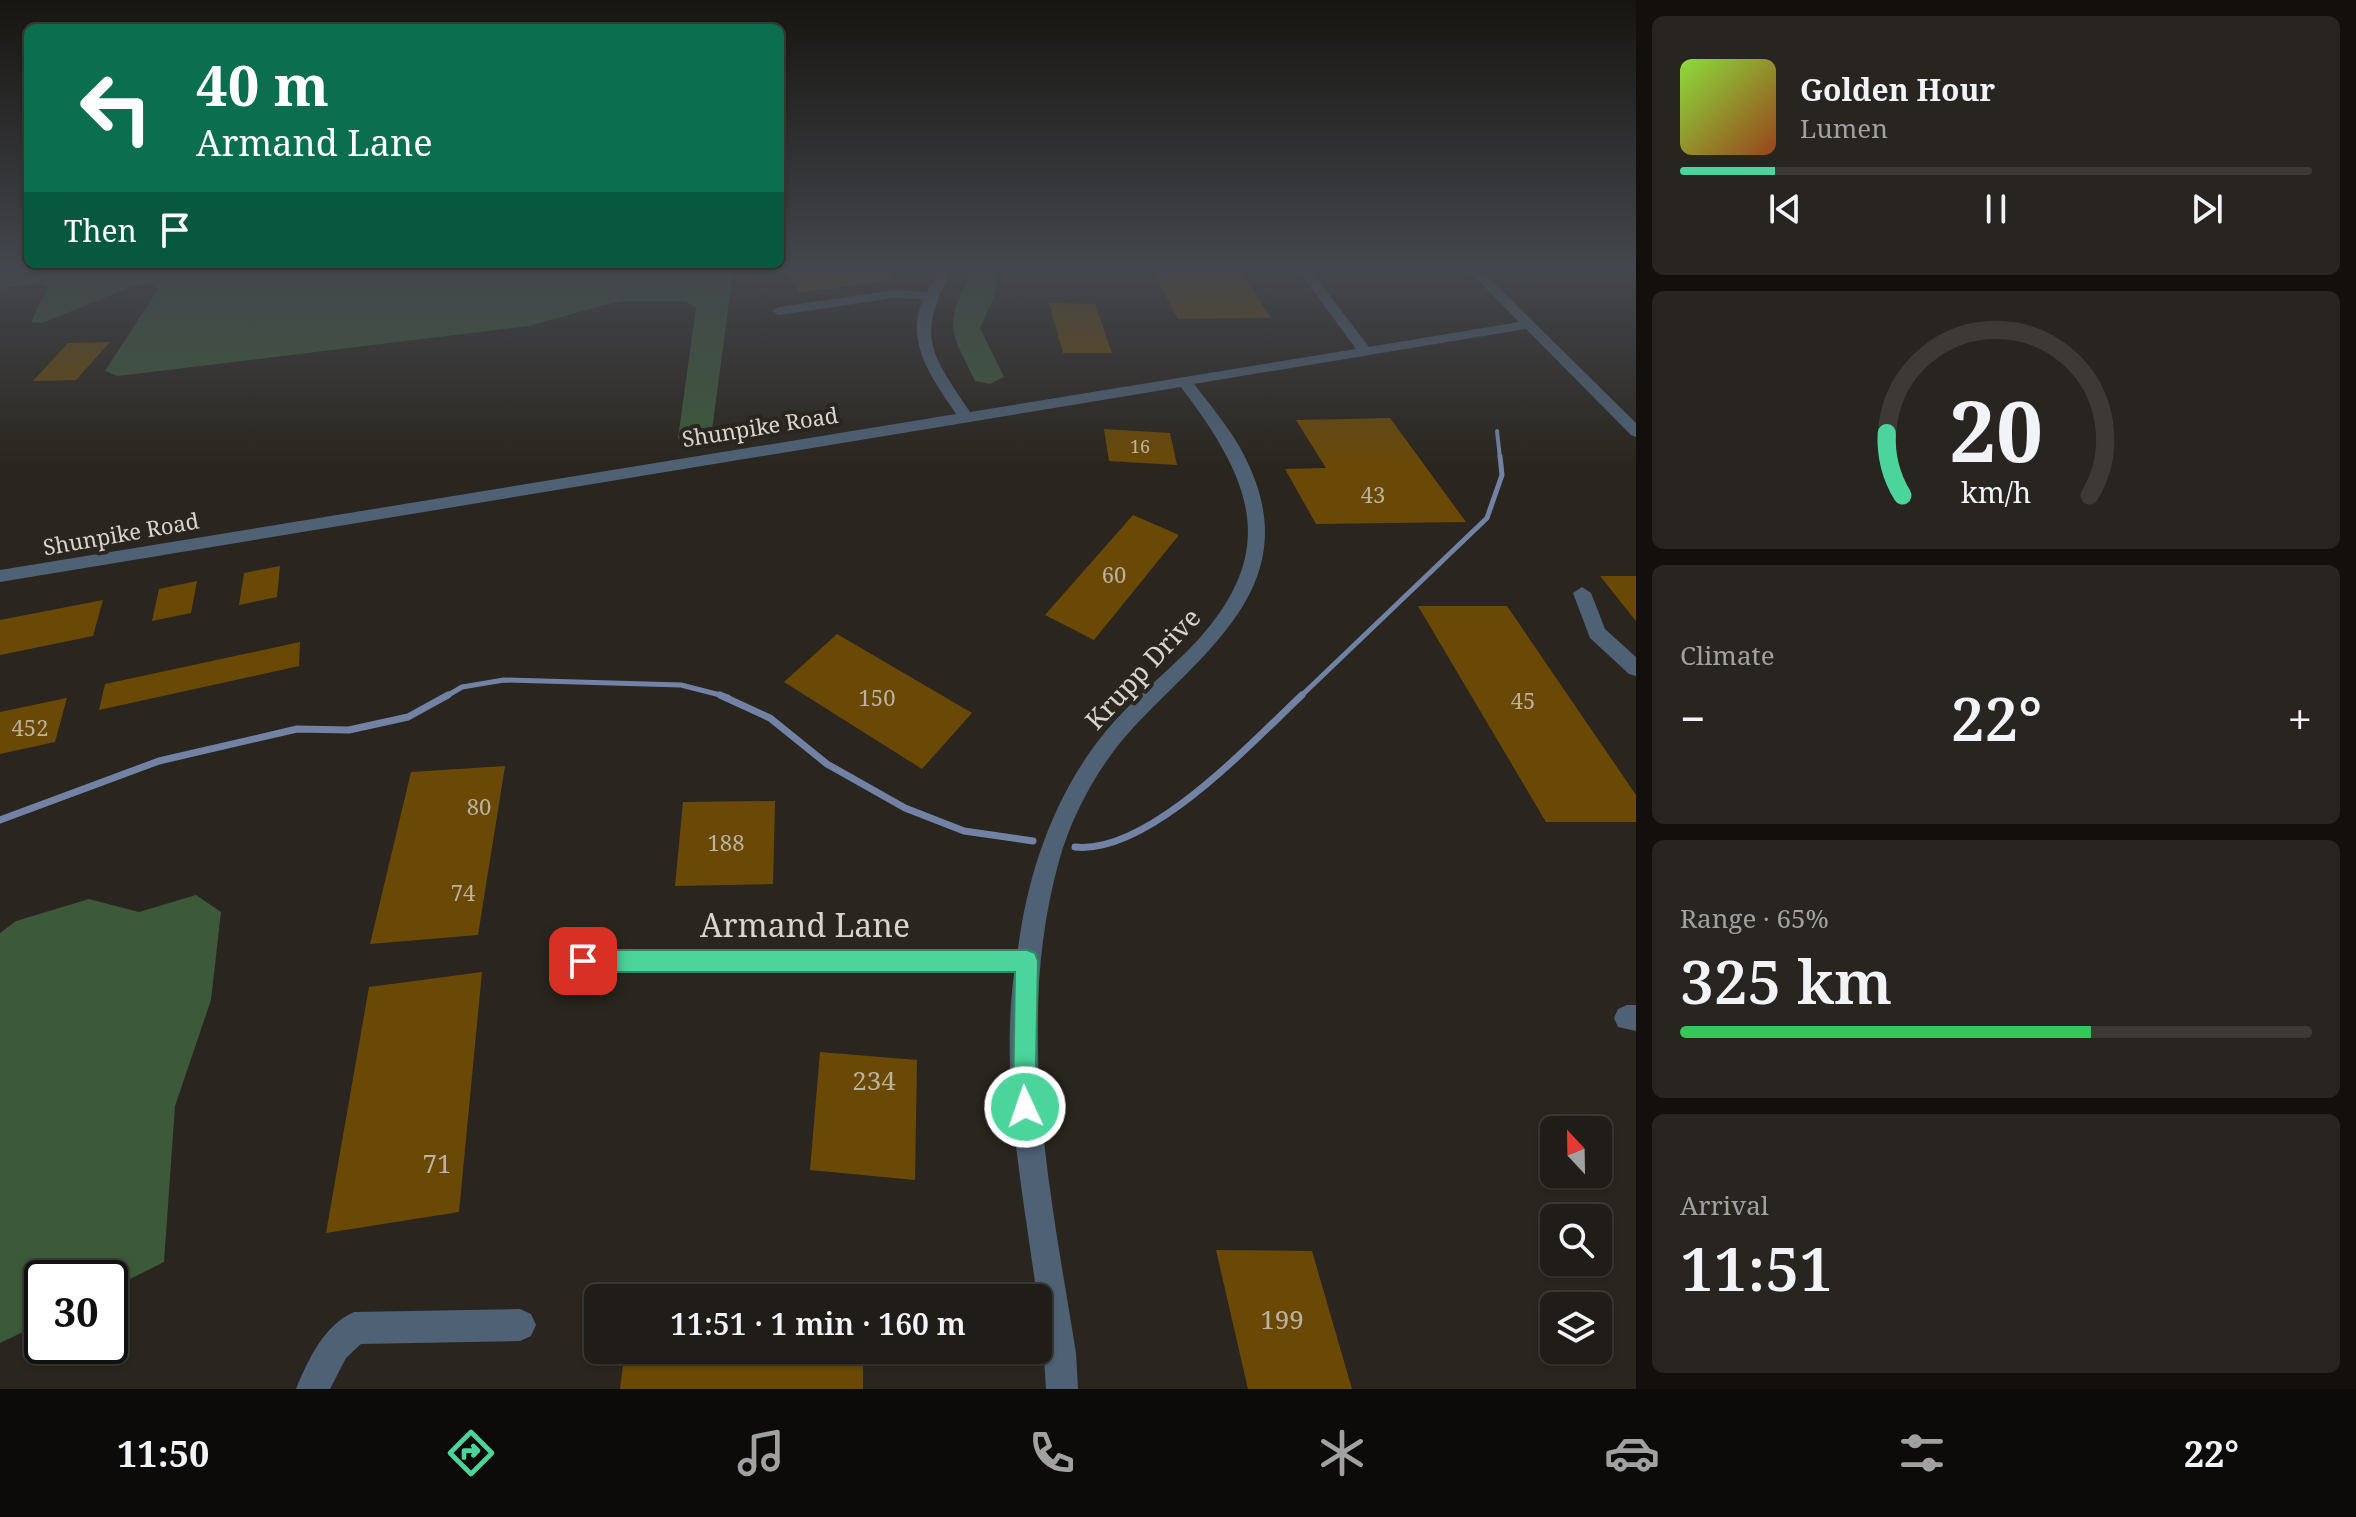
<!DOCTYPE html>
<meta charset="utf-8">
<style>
body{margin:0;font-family:"Noto Serif",serif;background:#282520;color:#f1f3f6;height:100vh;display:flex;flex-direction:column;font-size:30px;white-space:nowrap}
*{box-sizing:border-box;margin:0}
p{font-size:26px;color:#a2a1a1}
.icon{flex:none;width:44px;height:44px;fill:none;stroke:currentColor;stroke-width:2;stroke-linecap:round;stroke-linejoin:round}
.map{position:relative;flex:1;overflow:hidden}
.panel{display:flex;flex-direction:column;gap:16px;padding:16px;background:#120f0d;width:720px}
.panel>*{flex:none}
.top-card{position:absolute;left:24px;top:24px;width:760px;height:244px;border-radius:12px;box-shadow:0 2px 6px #0004,0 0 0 2px #3d3a36;background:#0b6e4f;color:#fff;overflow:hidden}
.needle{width:52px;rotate:338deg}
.buttons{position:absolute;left:1540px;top:1116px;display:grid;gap:16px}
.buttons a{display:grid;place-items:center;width:72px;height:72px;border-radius:12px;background:#201c17;box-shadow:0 2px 6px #0004,0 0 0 2px #3d3a36;font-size:40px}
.speed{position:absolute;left:24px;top:1260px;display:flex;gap:16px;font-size:40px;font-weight:700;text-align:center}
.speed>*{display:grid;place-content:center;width:104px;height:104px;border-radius:50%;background:#201c17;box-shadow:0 2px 6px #0004,0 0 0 2px #3d3a36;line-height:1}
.speed .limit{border:4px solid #111;border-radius:12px;background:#fff;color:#111}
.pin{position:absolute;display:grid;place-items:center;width:68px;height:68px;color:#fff;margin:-34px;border-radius:16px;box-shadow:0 4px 12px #0006}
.me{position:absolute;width:88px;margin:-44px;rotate:357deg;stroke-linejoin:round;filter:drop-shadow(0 0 6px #0008)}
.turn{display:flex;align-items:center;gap:28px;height:168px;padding:0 40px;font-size:36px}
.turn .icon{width:104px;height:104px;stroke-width:2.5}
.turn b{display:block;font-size:56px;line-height:68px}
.then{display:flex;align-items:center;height:76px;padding:0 40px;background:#0003;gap:16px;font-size:30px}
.big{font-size:60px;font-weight:600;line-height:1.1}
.panel .tile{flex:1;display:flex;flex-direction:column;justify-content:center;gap:12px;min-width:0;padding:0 28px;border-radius:12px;background:#282520}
.panel .dial{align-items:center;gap:0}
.dial svg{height:208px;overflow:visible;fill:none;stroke:#3d3a36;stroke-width:7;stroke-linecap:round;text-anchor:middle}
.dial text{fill:#f1f3f6;stroke:none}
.song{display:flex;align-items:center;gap:24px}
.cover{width:96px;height:96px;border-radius:12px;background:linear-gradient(135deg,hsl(90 70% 55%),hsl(20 70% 35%))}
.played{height:8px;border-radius:4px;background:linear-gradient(90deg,#4bd49b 15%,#3d3a36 15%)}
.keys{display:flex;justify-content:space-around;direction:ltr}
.heat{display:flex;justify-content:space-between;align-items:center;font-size:44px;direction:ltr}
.charge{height:12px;border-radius:6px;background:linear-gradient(90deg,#34c759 65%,#3d3a36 0)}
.trip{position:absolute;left:584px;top:1284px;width:468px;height:80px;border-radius:12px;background:#201c17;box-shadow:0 2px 6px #0004,0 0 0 2px #3d3a36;font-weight:600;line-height:80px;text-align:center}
.tabs{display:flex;height:128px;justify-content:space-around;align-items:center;background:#0d0b09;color:#a2a1a1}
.tabs .icon{width:56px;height:56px}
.tabs .active{color:#4bd49b}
.tabs b{font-size:36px;color:#f1f3f6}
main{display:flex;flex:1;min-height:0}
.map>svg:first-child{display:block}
.green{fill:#3c5939}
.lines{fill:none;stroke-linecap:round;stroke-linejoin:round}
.stream-far2{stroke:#7282a5;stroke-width:4}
.stream-far1{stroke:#7282a5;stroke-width:5}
.stream{stroke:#7282a5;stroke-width:7}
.building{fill:#6a4906}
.minor{fill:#4e6175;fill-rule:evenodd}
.route{fill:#4bd49b;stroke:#318a65;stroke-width:2}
.labels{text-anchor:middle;stroke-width:8;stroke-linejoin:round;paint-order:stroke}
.far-number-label{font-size:18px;fill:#bcb29e}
.far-street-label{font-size:22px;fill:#d8d5d0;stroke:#2a261f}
.number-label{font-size:22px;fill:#bcb29e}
.street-label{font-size:26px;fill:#d8d5d0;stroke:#2a261f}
.near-number-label{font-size:26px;fill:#bcb29e}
.near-street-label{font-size:32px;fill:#d8d5d0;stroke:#2a261f}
</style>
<main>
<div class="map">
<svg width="1636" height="1389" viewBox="0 0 1636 1389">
<rect width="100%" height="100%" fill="#2a261f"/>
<path class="green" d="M0,271H733L711,438L692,443L678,438L696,308L685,301H627L604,305L529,326L118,376L105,371L158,289L150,284L133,286L42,323L31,322L48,287L39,283L0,289Z
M972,271H997L994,297L980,328L1004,377L990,384L975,381C948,325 944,328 972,271Z
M196,895L221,912L211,1000L175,1106L164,1262L110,1289V1278H42V1323L0,1343V933L16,921L89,899L139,912Z"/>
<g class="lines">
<path class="stream-far2" d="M1497,431L1500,458"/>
<path class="stream-far1" d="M445,697L462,687L504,680L681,685L728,697
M1300,697L1487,518L1502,475L1500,456"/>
<path class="stream" d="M720,695L770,718L827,764L905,808L964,831L1033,841
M0,820L159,761L297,729L349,730L408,717L448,695
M1075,847C1148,855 1251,743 1302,695"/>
</g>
<path class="building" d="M786,271H890V280L799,293Z
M1153,271H1240L1271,318L1178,319Z
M1049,303L1095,304L1112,353H1063Z
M110,342L76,380L33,381L68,343Z
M1390,418L1466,522L1316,524L1285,469L1326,468L1296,420Z
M1104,429L1170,433L1177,465L1109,461Z
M1133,515L1179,535L1094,640L1045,615Z
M280,566L277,597L239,605L244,573Z
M1600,576H1636V621Z
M197,581L191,613L152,621L159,589Z
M103,600L93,636L0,655V620Z
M1418,606H1507L1636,795V822H1546Z
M837,634L972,713L922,769L784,682Z
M300,642L299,666L99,710L105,684Z
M67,698L55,742L0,754V712Z
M505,766L478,935L370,944L411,772Z
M775,801L773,884L675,886L683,802Z
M482,972L459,1212L326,1233L369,987Z
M820,1052L917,1060L915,1180L810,1170Z
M1216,1250L1312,1251L1352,1389H1248Z
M625,1350H863V1389H620Z"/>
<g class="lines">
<path class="minor" d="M940,271H952C915,336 931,354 970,412L1356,349L1299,271H1311L1369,347L1519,322L1469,271H1482L1636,423V437L1631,435L1526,329L1194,384C1215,411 1238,438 1251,470C1302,588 1202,653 1132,729C1099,765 1072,814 1059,861C1014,1023 1050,1191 1076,1353L1078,1389H1046C1039,1252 996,1114 1014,973H583L574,969L571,961L574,953L583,949H1018C1028,871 1055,793 1106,731C1133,698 1168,672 1197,641C1283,547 1248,476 1181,387L0,582V570L956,414C933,379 904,343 923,299L894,298L779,315L772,311L779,307L894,290L927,292Z
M1582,587L1591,593L1605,629L1636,657V676L1629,674L1590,638L1573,593Z
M1627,1005H1636V1031L1618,1027L1614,1018L1618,1009Z
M520,1309L531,1314L536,1325L531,1336L520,1341L361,1344L346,1358L330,1389H296C308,1360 324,1325 354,1312Z"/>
</g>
<linearGradient id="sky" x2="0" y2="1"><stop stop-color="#171511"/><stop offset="0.58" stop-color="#44474d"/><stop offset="1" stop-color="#44474d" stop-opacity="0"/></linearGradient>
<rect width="1636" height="465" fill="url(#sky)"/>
<path class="route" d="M583,950H1027L1035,953L1038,961L1036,1065L1038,1107L1034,1116L1025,1120L1017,1116L1013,1107L1015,972H583L575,969L571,961L575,953Z"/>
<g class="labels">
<g class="far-number-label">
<text x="1140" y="453">16</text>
</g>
<g class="far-street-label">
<text transform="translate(760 427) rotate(-9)" y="8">Shunpike Road</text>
<text transform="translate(121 534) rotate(-10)" y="8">Shunpike Road</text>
</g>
<g class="number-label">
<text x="1373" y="503">43</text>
<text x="1114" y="583">60</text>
<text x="877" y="706">150</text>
<text x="1523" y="709">45</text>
<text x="30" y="736">452</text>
<text x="479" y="815">80</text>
<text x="726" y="851">188</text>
<text x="463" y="901">74</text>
</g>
<g class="street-label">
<text transform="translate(1143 669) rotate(-47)" y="9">Krupp Drive</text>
</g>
<g class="near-number-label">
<text x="874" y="1090">234</text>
<text x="437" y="1173">71</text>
<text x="1282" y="1329">199</text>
</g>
<g class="near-street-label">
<text x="805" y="937">Armand Lane</text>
</g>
</g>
</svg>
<div class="buttons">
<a><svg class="needle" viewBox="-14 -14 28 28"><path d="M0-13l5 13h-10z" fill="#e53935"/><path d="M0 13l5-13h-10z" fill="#a2a1a1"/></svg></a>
<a><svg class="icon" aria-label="search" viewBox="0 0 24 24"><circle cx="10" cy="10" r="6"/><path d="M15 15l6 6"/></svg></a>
<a><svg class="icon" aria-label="layers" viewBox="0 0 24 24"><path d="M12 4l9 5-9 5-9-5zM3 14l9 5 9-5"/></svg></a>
</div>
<div class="speed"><div class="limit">30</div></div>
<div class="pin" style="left:583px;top:961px;background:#d93025"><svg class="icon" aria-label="arrive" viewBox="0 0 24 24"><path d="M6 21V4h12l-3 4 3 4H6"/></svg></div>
<svg class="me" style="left:1025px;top:1107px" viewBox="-20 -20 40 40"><circle r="17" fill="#4bd49b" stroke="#fff" stroke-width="3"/><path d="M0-11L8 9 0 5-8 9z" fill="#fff"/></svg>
<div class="trip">11:51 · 1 min · 160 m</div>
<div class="top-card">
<div class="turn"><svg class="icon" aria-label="left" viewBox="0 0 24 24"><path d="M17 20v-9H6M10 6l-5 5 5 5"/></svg><div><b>40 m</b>Armand Lane</div></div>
<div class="then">Then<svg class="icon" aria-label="arrive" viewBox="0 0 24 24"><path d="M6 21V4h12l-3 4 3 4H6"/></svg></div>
</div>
</div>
<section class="panel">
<div class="tile">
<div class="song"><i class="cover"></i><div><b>Golden Hour</b><p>Lumen</p></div></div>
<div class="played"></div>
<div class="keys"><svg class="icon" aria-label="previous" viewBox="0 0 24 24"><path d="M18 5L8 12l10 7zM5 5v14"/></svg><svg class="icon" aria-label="pause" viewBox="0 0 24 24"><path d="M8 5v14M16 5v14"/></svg><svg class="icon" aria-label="next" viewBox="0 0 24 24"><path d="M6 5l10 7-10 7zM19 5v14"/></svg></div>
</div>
<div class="tile dial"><svg viewBox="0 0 100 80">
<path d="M14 69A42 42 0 1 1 86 69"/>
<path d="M14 69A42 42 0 0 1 8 45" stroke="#4bd49b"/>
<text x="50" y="56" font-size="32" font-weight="700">20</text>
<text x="50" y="72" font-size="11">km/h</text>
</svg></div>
<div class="tile"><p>Climate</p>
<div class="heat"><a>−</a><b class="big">22°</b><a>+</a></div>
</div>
<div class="tile"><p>Range · 65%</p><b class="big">325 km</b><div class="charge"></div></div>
<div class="tile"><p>Arrival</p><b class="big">11:51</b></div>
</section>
</main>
<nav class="tabs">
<b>11:50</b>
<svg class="icon active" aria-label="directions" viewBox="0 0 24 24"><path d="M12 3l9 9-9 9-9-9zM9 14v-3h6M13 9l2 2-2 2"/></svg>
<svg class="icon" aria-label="music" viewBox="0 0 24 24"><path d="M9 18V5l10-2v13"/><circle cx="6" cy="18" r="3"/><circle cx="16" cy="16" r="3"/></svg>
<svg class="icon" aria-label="phone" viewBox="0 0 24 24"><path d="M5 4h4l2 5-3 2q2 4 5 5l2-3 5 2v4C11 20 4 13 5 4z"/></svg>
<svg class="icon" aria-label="climate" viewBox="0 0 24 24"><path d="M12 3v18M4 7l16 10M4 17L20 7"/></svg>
<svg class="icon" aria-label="car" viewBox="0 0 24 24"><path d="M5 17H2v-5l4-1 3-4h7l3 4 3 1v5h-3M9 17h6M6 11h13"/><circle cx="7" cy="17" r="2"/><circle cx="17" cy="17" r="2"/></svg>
<svg class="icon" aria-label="filters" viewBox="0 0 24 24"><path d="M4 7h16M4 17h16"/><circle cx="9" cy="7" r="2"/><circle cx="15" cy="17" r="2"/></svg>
<b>22°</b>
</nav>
